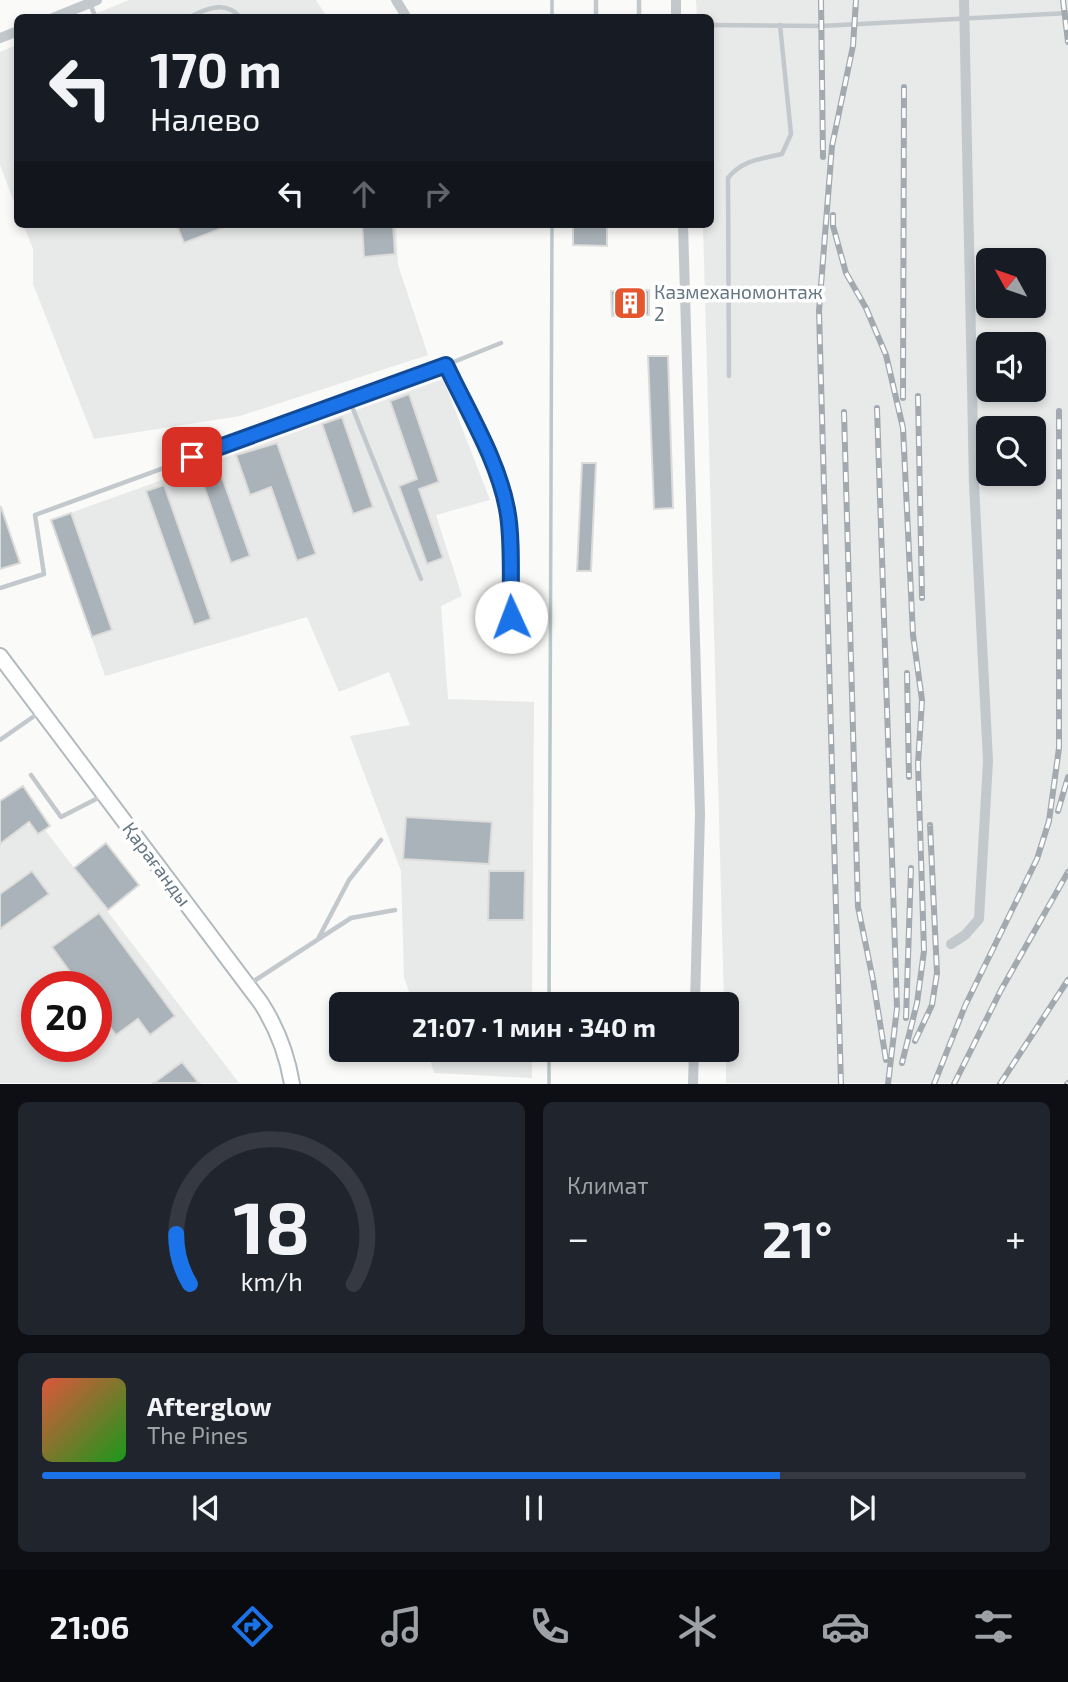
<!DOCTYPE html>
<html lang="ru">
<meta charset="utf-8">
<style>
body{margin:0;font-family:"Exo 2",sans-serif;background:#20242c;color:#f1f3f6;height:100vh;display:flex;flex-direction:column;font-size:26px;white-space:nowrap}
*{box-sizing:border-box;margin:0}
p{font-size:23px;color:#9ea1a6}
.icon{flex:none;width:38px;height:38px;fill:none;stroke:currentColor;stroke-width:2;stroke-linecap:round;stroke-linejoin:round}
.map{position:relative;height:1084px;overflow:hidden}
.panel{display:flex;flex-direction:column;gap:18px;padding:18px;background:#0d0f14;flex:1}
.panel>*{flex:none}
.hud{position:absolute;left:14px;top:14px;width:700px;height:214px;border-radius:10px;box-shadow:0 4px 10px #0003;background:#171b24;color:#f1f3f6;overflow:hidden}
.needle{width:46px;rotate:310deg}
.tools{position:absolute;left:976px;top:248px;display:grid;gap:14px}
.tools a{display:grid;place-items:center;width:70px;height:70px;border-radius:10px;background:#171b24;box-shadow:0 4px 10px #0003;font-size:35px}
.speed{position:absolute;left:21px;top:971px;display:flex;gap:14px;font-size:35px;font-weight:700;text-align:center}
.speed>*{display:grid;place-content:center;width:91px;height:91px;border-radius:50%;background:#171b24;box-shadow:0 4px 10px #0003;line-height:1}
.speed .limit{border:10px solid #d22;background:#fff;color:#111}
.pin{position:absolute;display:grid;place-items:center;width:60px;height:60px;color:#fff;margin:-30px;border-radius:14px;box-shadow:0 4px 10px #0006}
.me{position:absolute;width:77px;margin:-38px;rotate:358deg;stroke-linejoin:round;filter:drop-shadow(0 0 5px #0008)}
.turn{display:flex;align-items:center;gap:24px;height:147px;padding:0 21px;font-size:32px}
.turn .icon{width:91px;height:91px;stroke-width:2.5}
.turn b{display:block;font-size:49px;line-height:60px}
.lanes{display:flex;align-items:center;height:66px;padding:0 21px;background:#0003;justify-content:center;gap:35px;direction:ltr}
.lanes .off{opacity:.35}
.big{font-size:52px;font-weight:700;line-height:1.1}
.panel .tile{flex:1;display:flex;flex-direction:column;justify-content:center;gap:10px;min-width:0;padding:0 24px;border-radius:10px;background:#20242c}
.panel .dial{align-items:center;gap:0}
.dial svg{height:182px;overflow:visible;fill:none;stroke:#363941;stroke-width:7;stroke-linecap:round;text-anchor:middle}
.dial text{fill:#f1f3f6;stroke:none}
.song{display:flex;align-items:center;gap:21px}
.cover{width:84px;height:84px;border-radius:10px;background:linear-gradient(135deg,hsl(10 70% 55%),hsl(120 70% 35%))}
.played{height:7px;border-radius:4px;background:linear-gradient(90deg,#1a73e8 75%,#363941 75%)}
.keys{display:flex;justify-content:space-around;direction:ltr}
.heat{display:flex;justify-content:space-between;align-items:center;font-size:38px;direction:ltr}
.panel .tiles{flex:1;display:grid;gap:18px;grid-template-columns:1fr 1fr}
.tile:last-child{grid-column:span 2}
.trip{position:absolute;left:329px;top:992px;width:410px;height:70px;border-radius:10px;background:#171b24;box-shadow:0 4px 10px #0003;font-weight:700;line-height:70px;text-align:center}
.menu{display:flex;height:112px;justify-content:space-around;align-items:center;background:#090b0e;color:#9ea1a6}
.menu .icon{width:49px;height:49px}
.menu .current{color:#1a73e8}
.menu b{font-size:32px;color:#f1f3f6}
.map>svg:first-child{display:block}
.built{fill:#e8e9e9;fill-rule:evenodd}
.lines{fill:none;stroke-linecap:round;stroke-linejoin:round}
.stream{stroke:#bbc7cb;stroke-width:3.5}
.building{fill:#aab3b9;stroke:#dcdcda;stroke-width:2}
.secondary-casing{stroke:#b3babf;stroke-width:18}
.lane{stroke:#c3c8cc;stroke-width:4.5}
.street{stroke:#c3c8cc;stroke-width:10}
.secondary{stroke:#fff;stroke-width:14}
.rail-casing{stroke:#a2aab0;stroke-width:6}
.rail{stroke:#fff;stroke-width:3.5;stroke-dasharray:10;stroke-linecap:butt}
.route-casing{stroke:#114b97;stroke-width:18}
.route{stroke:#1a73e8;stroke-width:12}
.labels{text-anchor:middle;stroke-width:7;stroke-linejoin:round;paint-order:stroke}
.poi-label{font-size:19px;fill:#657683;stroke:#fff;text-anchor:start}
.street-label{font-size:19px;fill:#657683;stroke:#fff}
</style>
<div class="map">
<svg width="1068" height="1084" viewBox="0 0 1068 1084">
<rect width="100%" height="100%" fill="#fafaf8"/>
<path class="built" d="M129,0H316L327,17L85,18Z
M696,0H1068V1083H726V1004H724L703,224H710V18L697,17ZM989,261H1034V306H989ZM989,345H1034V390H989ZM989,429H1034V474H989Z
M17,45V210L0,165V52Z
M23,224H396L398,265L428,355L240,416L94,439L33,284V249Z
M443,379L490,500L436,515L462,596L441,606L448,699L534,702L532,1004H413L404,977L401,871L350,736L410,725L389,672L339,692L307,617L105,676L51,520Z
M0,816L45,830L239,1083H0ZM37,987H96V1046H37Z
M427,1050H532V1078L434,1073Z"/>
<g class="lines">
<path class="stream" d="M552,0V18
M549,1004L552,224
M549,1084V1050"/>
</g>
<path class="building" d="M176,224H230V225L184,243Z
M362,224H393L395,254L364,257Z
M573,224H607V246L573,245Z
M649,290V315L612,316L611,291Z
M648,356H668L673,508L654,509Z
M409,394L439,482L419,489L443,558L427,564L399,486L417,479L390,401Z
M342,417L373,507L353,514L322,424Z
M277,443L316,554L297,561L271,487L250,495L236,455Z
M217,463L250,556L231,563L198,469Z
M582,463H596L591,571H577Z
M164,485L211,619L194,625L146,491Z
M1,507L20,563L0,569V508Z
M71,513L112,630L92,637L51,520Z
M23,786L50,826L38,834L29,822L0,844V801Z
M406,817L492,822L489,864L403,859Z
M106,843L139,885L108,910L74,868Z
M32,871L49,894L0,929V894Z
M489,871H525L524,920H488Z
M99,913L175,1016L150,1035L138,1019L116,1035L96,1008V987H81L52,947Z
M182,1062L199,1083H154Z"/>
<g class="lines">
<g class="secondary-casing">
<path id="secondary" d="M0,656L261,1003C277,1028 287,1054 292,1084"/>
</g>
<path class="lane" d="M596,0V18
M639,0V18
M90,4L96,18
M188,18C207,8 226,0 241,18
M710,25L821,26L1068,13
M446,365C467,410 498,461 507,509C513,539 510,584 511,617
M729,376L728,178C742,160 761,159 782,154L791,134L780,25
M349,399L421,579
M0,588L44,574L35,515L446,365L501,343
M0,740L40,712
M31,775L61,817L102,796
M318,939L349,880L381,840
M251,983L351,918L395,910"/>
<path class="street" d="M396,0L407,18
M676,0V18
M53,18L97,0
M0,38L18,31
M683,224L700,814L695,1004
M951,944L965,935L979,919L988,761L974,484L964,0
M693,1084L694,1050"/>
<use href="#secondary" class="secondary"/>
<g class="rail-casing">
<path id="rail" d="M821,0L823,157
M1063,0L1068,42
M833,215V226L846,273L866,308L886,355L903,428L913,635L922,700L918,764L924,951L917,1003L902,1063
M918,396L922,598
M903,398L904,87
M877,408L897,1008L888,1084
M844,412L858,907L873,980L886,1060
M907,673L909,777
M1058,811L1068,777
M906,1018L911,868
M915,1041L932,1005L937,973L930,825
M841,1084L819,311L832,146L853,46L856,0
M934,1084L965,1006L1037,859L1049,821L1059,748V411
M954,1084L1001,990L1068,872
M1000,1084L1068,980
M1067,1084L1068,1083"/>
</g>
<use href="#rail" class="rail"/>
</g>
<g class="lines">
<g class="route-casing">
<path id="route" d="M192,457L446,365C467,410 498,460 507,509C513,539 510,585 511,617"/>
</g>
<use href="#route" class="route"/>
</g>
<defs>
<g id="building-square" transform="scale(1.75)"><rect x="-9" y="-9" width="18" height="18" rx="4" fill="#e4572e" stroke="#fff"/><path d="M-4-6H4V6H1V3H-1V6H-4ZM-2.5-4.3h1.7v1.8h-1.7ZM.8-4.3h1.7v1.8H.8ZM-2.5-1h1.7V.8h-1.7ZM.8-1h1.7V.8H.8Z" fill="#fff"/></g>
</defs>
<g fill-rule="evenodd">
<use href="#building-square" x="630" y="303"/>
</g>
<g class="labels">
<g class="poi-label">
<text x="654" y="299">Казмеханомонтаж<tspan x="654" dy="22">2</tspan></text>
</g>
<g class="street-label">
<text transform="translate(157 864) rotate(53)" y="7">Қарағанды</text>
</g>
</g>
</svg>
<div class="tools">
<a><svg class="needle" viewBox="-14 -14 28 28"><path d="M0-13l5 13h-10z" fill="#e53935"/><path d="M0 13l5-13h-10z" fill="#9ea1a6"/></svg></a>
<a><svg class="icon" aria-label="sound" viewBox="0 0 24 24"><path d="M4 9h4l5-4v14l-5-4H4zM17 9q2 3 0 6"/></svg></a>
<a><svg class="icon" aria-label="search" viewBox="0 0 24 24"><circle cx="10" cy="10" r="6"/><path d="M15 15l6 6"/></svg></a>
</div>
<div class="speed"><div class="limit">20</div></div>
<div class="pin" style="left:192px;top:457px;background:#d93025"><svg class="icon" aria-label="arrive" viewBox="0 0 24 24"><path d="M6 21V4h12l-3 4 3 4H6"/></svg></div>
<svg class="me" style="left:511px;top:617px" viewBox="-20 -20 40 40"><circle r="19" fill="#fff"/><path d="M0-13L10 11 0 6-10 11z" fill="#1a73e8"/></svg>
<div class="trip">21:07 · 1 мин · 340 m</div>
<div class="hud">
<div class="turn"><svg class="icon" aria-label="left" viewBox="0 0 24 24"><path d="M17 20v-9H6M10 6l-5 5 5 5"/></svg><div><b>170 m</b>Налево</div></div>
<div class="lanes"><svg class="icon" aria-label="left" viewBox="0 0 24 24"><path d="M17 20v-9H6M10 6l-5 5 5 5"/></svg><svg class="icon off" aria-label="ahead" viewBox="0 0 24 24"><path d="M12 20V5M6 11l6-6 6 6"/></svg><svg class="icon off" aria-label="right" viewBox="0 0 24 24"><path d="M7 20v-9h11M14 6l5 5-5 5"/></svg></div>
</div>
</div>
<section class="panel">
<div class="tiles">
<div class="tile dial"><svg viewBox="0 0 100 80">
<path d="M14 69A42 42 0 1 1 86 69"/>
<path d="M14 69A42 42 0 0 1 8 47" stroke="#1a73e8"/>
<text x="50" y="56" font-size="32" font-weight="700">18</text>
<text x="50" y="72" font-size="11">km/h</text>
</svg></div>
<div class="tile"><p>Климат</p>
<div class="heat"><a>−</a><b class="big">21°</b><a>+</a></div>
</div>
<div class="tile">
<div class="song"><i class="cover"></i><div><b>Afterglow</b><p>The Pines</p></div></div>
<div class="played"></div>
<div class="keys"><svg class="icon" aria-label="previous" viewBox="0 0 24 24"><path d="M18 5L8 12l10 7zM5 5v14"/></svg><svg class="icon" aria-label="pause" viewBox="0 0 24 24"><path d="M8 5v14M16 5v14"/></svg><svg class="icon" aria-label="next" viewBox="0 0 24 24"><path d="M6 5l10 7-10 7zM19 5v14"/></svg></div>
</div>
</div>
</section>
<nav class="menu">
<b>21:06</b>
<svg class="icon current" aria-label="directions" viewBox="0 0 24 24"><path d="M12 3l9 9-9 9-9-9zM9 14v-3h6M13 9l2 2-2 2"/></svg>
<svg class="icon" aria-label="music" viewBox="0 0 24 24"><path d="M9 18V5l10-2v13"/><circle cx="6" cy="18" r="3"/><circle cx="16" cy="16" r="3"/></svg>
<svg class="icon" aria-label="phone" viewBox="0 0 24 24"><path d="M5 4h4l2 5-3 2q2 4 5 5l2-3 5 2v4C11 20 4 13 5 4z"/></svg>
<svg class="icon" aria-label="climate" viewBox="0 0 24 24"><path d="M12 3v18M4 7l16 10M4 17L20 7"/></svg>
<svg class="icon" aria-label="car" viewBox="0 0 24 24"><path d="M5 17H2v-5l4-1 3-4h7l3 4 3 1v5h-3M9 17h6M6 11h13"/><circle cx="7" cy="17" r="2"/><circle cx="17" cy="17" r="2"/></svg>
<svg class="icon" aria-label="filters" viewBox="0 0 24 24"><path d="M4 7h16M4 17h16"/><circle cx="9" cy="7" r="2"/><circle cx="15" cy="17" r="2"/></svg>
</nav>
